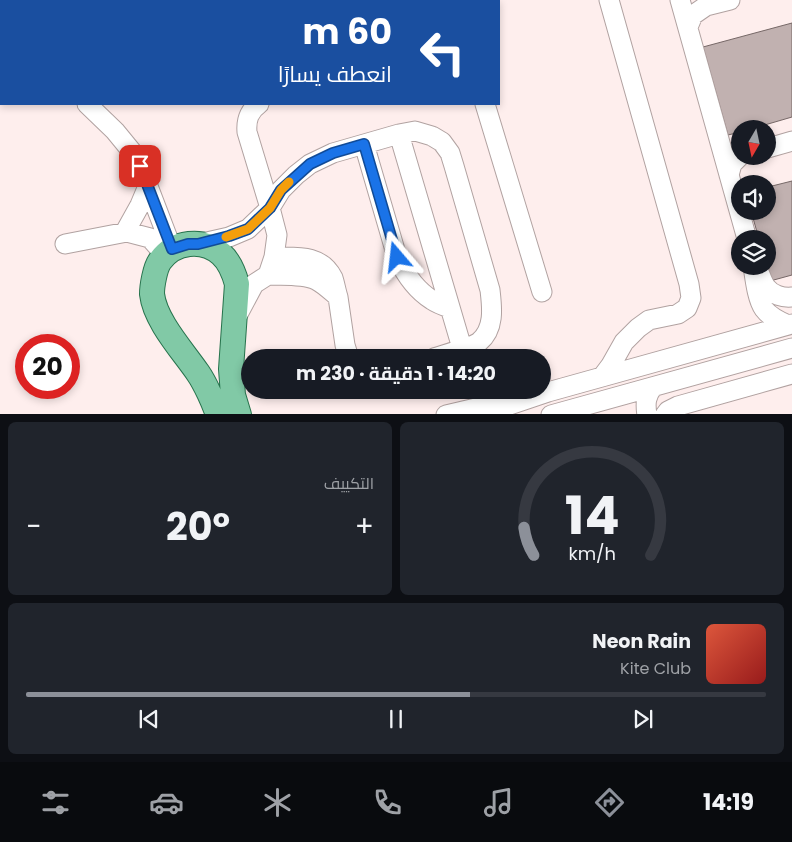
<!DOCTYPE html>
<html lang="ar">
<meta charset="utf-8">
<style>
body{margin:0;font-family:Poppins,Cairo,sans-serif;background:#20242c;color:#f1f3f6;direction:rtl;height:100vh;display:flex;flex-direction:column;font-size:19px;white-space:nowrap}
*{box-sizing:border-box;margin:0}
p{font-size:16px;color:#9ea1a6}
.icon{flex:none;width:28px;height:28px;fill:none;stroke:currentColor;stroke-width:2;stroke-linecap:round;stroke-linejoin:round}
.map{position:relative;height:414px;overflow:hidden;direction:ltr}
.details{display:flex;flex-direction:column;gap:8px;padding:8px;background:#0d0f14;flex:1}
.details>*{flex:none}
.top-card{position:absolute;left:0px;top:0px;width:500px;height:105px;box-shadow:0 2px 8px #0003;direction:rtl;background:#1a4fa0;color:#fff;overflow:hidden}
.needle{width:32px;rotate:189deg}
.buttons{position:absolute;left:731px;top:120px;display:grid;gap:10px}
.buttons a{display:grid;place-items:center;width:45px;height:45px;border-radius:50%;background:#171b24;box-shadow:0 2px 8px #0003;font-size:25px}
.speed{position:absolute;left:15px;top:334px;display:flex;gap:10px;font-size:25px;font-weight:700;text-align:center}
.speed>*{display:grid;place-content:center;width:65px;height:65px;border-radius:50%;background:#171b24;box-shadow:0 2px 8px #0003;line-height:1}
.speed .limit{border:8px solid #d22;background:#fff;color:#111}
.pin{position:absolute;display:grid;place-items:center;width:42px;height:42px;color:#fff;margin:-21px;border-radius:10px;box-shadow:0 2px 8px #0006}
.me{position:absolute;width:55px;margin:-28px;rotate:343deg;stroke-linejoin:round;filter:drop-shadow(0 0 4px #0008)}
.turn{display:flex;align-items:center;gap:18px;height:105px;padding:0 25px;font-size:22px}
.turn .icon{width:65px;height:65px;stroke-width:2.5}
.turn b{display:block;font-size:35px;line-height:42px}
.big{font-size:38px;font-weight:700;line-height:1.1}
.details .widget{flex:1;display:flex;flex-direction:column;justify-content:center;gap:8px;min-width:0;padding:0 18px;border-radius:8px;background:#20242c}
.details .dial{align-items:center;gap:0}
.dial svg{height:130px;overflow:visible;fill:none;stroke:#363941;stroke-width:7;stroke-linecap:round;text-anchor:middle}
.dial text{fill:#f1f3f6;stroke:none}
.song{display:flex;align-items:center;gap:15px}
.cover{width:60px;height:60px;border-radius:8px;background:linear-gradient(135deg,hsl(10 70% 55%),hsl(0 70% 35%))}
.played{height:5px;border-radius:2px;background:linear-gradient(90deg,#8c9099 60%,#363941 60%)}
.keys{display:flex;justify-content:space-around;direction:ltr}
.heat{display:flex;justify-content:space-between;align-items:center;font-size:28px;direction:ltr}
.details .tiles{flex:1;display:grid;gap:8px;grid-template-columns:1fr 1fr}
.widget:last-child{grid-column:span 2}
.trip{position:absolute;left:241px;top:349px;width:310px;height:50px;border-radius:25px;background:#171b24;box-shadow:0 2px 8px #0003;font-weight:700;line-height:50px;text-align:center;direction:rtl}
.menu{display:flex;height:80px;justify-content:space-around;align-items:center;background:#090b0e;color:#9ea1a6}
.menu .icon{width:35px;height:35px}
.menu .selected{color:#8c9099}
.menu b{font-size:22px;color:#f1f3f6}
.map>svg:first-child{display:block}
.building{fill:#c1b1b0;stroke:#766867}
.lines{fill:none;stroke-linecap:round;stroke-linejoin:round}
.minor-casing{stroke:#b1a2a1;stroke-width:21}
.major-casing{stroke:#27734d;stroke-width:26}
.path{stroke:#b8abaa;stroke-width:2.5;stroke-dasharray:4 2.5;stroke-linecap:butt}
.minor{stroke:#fff;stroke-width:19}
.major{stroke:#81c9a6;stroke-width:24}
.route-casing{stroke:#114b97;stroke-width:12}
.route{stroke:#1a73e8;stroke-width:9}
.slow{stroke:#f59e0b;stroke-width:9}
</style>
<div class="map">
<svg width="792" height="415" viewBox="0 0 792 415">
<rect width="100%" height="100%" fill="#feeeed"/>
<path class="building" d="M792,23V117L751,129H740V132L728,135L703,47Z
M792,181V275L770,281L766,266H768V239H759L751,211H768V187Z"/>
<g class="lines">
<g class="minor-casing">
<path id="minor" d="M218,0V1
M310,0L311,1
M420,0V1
M455,0L456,1
M680,0L747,239
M688,27L693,15L706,6L730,0
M87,104L115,131L133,153L140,166L146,181L172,249
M485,104L542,292
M399,134L462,348
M364,144L397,257C405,274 416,290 432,300C438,304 444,306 450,308
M768,148L792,141
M729,175L732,164L740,156
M125,232L140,205L148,186
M65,244L127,232L150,238L166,256
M198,244L229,237L248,229L270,208L281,190L296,175L310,164L333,153L399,134L415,131L432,136L442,142L450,153L454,166L490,290C492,307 495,329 479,342C474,346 443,355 434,358
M274,257C297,257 321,254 333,278C335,284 336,291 338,297
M753,266C755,279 757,299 764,309C770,317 779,321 788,325
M759,272C761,277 763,283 766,287C772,295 783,298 792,297
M268,275C283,276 302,274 316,280C324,284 331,291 338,297L345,345L349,358
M237,316L254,284L268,275L274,257L277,235L270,208L247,132C246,120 249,111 259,104
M602,377L611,365L624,342L638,328L649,320L678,314L687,308L691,298L689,284L609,0
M446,415L493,404
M480,415L548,392L792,324
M551,415L792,348
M647,415C645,403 646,396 653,387
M665,415L668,411L678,406L792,374"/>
</g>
<g class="major-casing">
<path id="major" d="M218,415C214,403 205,383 198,373C183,351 155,321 152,294C152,286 155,268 160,261C174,241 203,238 221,254C230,262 234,273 237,284L231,369L233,395L239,415"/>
</g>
<path class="path" d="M28,0V1
M0,67L1,68"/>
<use href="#minor" class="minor"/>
<use href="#major" class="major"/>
</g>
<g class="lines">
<g class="route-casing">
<path id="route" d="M140,166L172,249L188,244H198L229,236L248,229L270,208L281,190L310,164L333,153L364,144L397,257"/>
</g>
<use href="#route" class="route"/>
<path class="slow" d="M226,237L248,229L270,208L281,190L289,182"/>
</g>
</svg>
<div class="buttons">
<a><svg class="needle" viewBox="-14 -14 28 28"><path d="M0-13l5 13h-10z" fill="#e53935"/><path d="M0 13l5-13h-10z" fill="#9ea1a6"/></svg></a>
<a><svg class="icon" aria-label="sound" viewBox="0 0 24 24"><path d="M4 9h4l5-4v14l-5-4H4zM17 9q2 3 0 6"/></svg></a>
<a><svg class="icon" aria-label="layers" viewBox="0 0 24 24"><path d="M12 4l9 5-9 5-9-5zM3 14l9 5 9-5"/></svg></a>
</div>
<div class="speed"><div class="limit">20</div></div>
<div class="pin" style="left:140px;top:166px;background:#d93025"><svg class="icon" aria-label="arrive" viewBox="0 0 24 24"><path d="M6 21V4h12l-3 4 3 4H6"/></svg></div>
<svg class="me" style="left:397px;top:257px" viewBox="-20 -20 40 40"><path d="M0-17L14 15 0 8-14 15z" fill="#1a73e8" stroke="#fff" stroke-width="4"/></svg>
<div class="trip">14:20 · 1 دقيقة · 230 m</div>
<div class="top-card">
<div class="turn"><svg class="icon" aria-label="left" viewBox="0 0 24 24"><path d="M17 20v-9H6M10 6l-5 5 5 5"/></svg><div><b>60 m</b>انعطف يسارًا</div></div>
</div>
</div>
<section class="details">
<div class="tiles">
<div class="widget dial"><svg viewBox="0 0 100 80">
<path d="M14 69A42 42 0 1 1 86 69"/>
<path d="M14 69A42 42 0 0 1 8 52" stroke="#8c9099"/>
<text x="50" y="56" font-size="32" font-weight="700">14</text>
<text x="50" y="72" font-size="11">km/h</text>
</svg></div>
<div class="widget"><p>التكييف</p>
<div class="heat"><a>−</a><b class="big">20°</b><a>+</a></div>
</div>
<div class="widget">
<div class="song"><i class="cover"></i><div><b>Neon Rain</b><p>Kite Club</p></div></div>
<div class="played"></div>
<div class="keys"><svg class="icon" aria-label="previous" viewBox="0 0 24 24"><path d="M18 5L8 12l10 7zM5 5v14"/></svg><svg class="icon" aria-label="pause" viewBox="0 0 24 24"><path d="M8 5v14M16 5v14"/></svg><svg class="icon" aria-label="next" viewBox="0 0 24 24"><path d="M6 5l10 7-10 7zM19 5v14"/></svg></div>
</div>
</div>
</section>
<nav class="menu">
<b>14:19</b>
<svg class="icon selected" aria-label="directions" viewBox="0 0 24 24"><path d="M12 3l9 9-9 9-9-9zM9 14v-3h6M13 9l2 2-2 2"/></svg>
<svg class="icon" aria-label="music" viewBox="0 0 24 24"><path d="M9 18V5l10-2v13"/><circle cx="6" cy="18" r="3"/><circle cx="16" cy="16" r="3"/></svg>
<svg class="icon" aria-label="phone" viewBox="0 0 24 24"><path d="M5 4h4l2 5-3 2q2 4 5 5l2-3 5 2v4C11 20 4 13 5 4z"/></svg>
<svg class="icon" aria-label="climate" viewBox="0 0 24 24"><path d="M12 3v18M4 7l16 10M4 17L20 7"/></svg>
<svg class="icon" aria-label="car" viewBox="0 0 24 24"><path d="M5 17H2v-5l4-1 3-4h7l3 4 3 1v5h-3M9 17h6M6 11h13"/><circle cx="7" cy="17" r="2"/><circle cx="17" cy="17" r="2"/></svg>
<svg class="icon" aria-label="filters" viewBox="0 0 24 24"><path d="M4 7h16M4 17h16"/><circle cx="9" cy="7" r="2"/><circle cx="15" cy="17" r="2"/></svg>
</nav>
